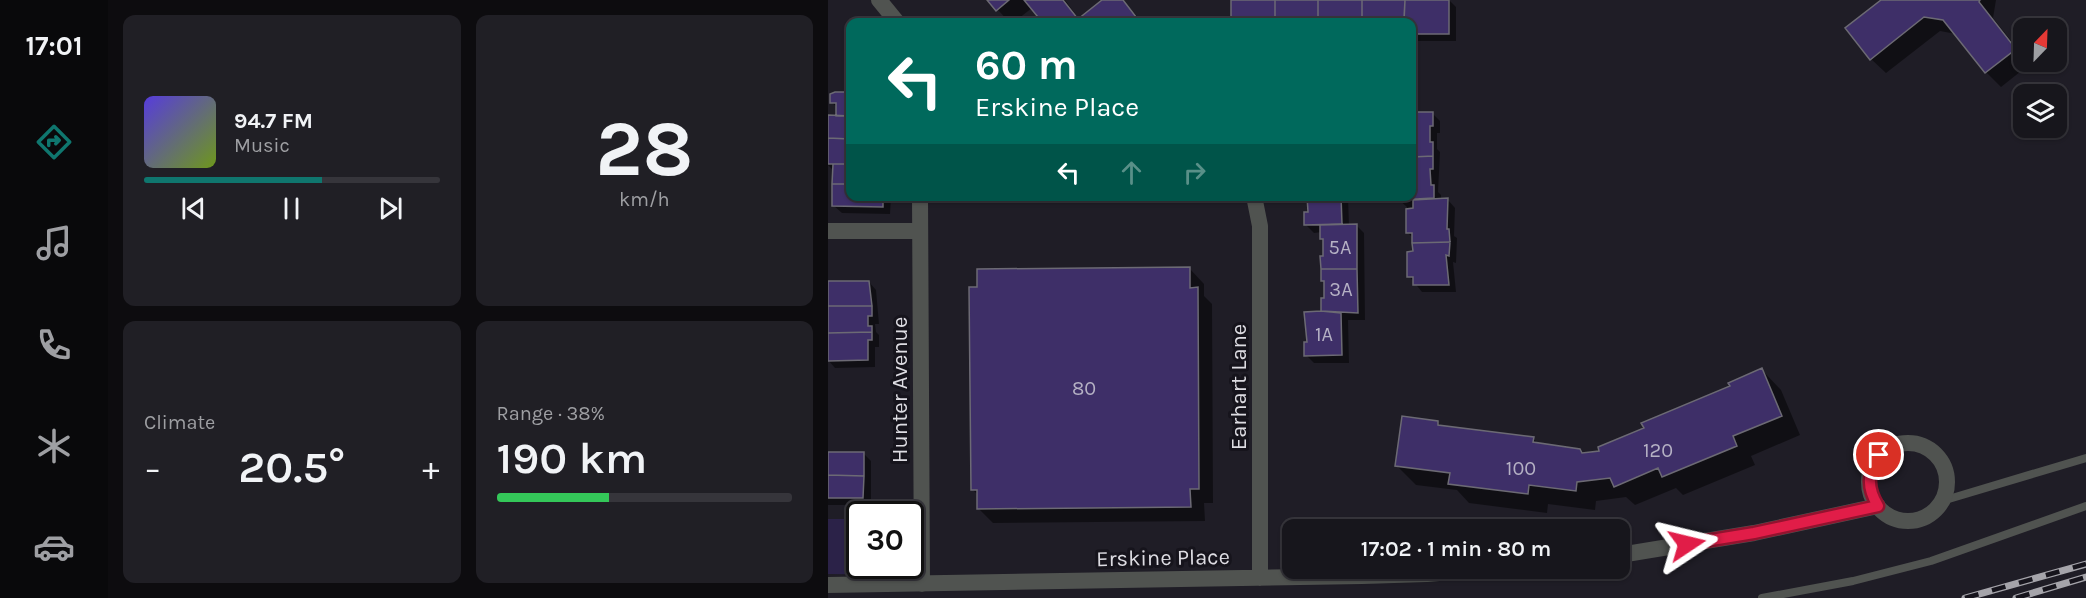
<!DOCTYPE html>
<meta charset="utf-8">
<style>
body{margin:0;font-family:Karla,sans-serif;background:#201f25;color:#f1f3f6;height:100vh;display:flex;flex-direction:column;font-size:22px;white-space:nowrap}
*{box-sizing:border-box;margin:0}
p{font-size:20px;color:#9e9fa3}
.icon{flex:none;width:33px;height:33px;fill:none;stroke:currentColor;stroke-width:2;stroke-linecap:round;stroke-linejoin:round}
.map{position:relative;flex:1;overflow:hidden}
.panel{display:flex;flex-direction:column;gap:15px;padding:15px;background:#0d0c0f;width:720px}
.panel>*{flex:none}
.banner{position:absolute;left:18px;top:18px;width:570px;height:183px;border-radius:12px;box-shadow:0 2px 4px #0004,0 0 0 2px #36353b;background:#00695c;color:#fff;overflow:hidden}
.needle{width:39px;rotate:23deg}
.buttons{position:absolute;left:1185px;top:18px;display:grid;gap:12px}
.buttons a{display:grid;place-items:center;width:54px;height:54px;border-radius:12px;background:#17161c;box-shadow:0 2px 4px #0004,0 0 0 2px #36353b;font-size:30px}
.speed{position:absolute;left:18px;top:501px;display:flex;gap:12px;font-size:30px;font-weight:700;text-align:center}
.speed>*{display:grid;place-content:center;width:78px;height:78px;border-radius:50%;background:#17161c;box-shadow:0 2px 4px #0004,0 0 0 2px #36353b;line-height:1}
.speed .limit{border:3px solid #111;border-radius:9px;background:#fff;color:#111}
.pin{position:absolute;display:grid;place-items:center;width:51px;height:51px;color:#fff;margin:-26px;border:3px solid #fff;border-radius:50%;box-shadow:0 2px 6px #0007}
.me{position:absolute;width:66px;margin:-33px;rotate:80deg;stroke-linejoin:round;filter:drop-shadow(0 0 4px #0008)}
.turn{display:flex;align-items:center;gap:21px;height:126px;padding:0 30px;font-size:27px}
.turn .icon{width:78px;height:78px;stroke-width:2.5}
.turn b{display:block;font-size:42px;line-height:51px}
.lanes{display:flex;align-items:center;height:57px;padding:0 30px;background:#0003;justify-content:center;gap:30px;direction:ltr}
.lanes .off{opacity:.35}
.big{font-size:45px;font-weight:600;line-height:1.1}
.panel .tile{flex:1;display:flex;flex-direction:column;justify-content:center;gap:9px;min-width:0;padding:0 21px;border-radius:12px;background:#201f25}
.panel .dial{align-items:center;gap:0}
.dial b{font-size:78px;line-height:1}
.song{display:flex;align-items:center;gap:18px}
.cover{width:72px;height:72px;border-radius:9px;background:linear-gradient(135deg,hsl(250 70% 55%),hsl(80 70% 35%))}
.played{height:6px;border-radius:3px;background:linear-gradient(90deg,#0f766e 60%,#36353b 60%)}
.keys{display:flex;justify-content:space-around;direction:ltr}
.heat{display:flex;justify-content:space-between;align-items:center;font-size:33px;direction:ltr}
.charge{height:9px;border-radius:4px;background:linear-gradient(90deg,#34c759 38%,#36353b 0)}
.panel .tiles{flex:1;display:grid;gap:15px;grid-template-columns:repeat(2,1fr)}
.trip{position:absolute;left:454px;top:519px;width:348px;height:60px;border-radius:12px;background:#17161c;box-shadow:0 2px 4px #0004,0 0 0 2px #36353b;font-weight:600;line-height:60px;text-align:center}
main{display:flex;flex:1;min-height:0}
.dock{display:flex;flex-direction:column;width:108px;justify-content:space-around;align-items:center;background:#09090b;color:#9e9fa3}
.dock .icon{width:42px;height:42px}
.dock .on{color:#0f766e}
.dock b{font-size:27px;color:#f1f3f6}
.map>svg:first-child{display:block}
.green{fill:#2b2248}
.shadow{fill:#0007}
.building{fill:#3e2f68;stroke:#6c6a74;stroke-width:1.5}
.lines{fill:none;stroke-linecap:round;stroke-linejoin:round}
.lane{stroke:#505350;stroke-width:8}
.street{stroke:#505350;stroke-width:16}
.rail-casing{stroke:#a5a4aa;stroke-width:7}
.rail{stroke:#16141c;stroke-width:4.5;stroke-dasharray:14;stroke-linecap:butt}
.route-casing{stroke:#92132f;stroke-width:15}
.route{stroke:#e11d48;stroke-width:10}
.labels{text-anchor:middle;stroke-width:6;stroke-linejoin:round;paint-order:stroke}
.number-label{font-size:20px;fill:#b5b1c4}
.street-label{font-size:22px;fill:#dddce2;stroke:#16141c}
</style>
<main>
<nav class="dock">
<b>17:01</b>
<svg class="icon on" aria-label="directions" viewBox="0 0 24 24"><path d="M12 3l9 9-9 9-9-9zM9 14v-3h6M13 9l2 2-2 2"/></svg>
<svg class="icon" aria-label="music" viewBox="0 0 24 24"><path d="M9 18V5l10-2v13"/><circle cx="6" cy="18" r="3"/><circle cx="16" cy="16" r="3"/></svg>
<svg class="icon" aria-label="phone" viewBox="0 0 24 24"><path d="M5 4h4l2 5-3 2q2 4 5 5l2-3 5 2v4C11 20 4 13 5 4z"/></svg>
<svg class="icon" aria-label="climate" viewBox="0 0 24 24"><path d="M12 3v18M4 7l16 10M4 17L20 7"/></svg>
<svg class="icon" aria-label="car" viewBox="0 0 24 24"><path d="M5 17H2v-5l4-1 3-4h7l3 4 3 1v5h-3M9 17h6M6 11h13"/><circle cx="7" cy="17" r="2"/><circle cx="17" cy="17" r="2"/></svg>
</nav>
<section class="panel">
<div class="tiles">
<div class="tile">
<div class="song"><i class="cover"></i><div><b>94.7 FM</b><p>Music</p></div></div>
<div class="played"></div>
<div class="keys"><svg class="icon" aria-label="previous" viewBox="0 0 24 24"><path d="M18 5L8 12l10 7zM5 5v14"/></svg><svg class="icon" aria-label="pause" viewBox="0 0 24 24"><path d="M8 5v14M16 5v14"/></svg><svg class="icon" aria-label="next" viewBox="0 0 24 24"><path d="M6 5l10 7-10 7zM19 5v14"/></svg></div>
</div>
<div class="tile dial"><b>28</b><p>km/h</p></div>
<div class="tile"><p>Climate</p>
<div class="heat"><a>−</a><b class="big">20.5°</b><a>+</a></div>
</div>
<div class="tile"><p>Range · 38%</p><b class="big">190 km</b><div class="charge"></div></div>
</div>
</section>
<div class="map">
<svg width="1258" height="598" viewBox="0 0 1258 598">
<rect width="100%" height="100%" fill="#1f1d26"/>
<path class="green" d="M0,519H31L32,566H78L77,575L0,574Z"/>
<path class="shadow" d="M161,0H237L251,19L276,0H295L314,22H215L204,8L186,22H181Z
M405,0H621L628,7V41H585L584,22H404Z
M1056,0H1168L1165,18L1196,57V62H1199L1202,64L1173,87L1158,72L1128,34L1112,31L1058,73L1043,59Z
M3,95H22V196H63L62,214L14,213L6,206V171L0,165V117H10V108L3,102Z
M584,113H604L612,121V133H609V149L612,152L610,192L613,195V200H620L627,208L626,236L629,238L628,263L625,262L628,292H594L581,276L586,253V239L580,233L579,207L571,200L584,196Z
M481,196H520L521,226L528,225L536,233L537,320H520L521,363H486L478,355L495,313V300H498L497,283L494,280L496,241L494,238V232L486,233L478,225L481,213Z
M362,269L376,284V296L384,304L385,503H376L377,521L165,523L150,508V495L144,489Z
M0,282H41L48,290L51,324H47L48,332L51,335V347H47V367L7,368L0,360Z
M934,370L953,390L972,435L923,456L927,465L855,495L848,488L807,505L798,497L768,501L767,510L720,504L719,513L641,503L629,490L588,485L569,466L610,422L614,427L705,438L711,445L752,450L756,455L774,452Z
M0,453H35L43,461V505H0Z"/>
<path class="building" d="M159,0H181L168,11Z
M196,0H235L250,19L274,0H295L312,22H214Z
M403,0H447V22H403Z
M447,0H490V18H447Z
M490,0H534V18H490Z
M534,0H577L576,18H534Z
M577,0H621V34H584V22H576Z
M1053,0H1152L1151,2L1188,49L1157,73L1115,20L1096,17L1042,60L1017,28Z
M7,92H22V116H8V103H2V94Z
M584,112H605V126H602V142H605V156L584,157Z
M0,115L22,116V139L0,138Z
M0,138L22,139V164H0Z
M605,156V169H602L603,185H606V198L569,200V196H584V157Z
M5,164H22V184H4Z
M4,184H22V196H55V207L4,206Z
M479,196H513L514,224L476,225V212H480Z
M620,198L619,229H621L622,242L584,243V233H578V209L585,208V200Z
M529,224V269H493L492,256H495V239H492V225Z
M622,242L621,256L618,255L621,285H585V277H579V252L585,251L584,243Z
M362,267V288L370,287L371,489H362L363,507L149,509V490H143L141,287H149V269Z
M493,269H529L530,313L493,311V298H496V281H493Z
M0,281H41L44,306H0Z
M0,306H44V316H40V326H44V332L0,333Z
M493,311L513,313L514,355L476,356V342H479L476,312Z
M44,332V340H40V360L0,361V333Z
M934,368L954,416L905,436L909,446L834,477L830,468L786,487L782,478L749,482L748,491L701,485L700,494L620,484L622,473L567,466L574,416L610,421V425L706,437L705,442L752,449L754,453L771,451L770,447L816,428L813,423L902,386L900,383Z
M0,452H36V476L0,475Z
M0,475L36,476L35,498H0Z"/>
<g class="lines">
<path class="lane" d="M1114,501L1258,458
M934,598L1025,581L1103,561L1258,506"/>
<path class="street" d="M51,0L69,22
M92,196L94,584
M426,196L432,226V578
M0,231H92
M1041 482a39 39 0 1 1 78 0a39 39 0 1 1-78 0Z
M792,555L926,533L1050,506
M0,585L534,576L599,574L670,568"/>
<g class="rail-casing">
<path id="rail" d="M1137,598L1258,564
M1188,598L1258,577"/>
</g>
<use href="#rail" class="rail"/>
</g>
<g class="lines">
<g class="route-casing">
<path id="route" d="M859,544L926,533L1050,506C1039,488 1039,473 1051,455"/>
</g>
<use href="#route" class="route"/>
</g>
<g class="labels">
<g class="number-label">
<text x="512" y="254">5A</text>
<text x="513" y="296">3A</text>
<text x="496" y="341">1A</text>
<text x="256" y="395">80</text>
<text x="830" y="457">120</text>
<text x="693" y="475">100</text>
</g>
<g class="street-label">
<text transform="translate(410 387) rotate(-90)" y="8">Earhart Lane</text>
<text transform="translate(71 390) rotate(-90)" y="8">Hunter Avenue</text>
<text transform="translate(335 557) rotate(-1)" y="8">Erskine Place</text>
</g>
</g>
</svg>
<div class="buttons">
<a><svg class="needle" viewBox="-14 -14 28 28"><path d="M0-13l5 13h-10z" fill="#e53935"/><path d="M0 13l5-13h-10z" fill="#9e9fa3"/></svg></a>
<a><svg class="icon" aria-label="layers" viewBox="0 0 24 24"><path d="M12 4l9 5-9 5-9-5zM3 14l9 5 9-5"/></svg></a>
</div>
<div class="speed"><div class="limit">30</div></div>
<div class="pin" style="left:1051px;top:455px;background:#d93025"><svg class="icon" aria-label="arrive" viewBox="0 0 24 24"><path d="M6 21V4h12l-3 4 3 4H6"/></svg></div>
<svg class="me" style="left:859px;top:544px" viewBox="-20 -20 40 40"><path d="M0-17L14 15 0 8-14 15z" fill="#e11d48" stroke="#fff" stroke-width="4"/></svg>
<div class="trip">17:02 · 1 min · 80 m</div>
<div class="banner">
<div class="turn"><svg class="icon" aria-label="left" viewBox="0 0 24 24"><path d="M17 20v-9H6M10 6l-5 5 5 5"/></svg><div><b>60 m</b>Erskine Place</div></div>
<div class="lanes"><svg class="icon" aria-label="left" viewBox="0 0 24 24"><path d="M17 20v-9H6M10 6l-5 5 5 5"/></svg><svg class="icon off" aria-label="ahead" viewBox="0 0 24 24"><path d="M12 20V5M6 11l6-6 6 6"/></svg><svg class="icon off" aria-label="right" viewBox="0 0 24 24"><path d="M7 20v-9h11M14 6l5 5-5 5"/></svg></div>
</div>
</div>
</main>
